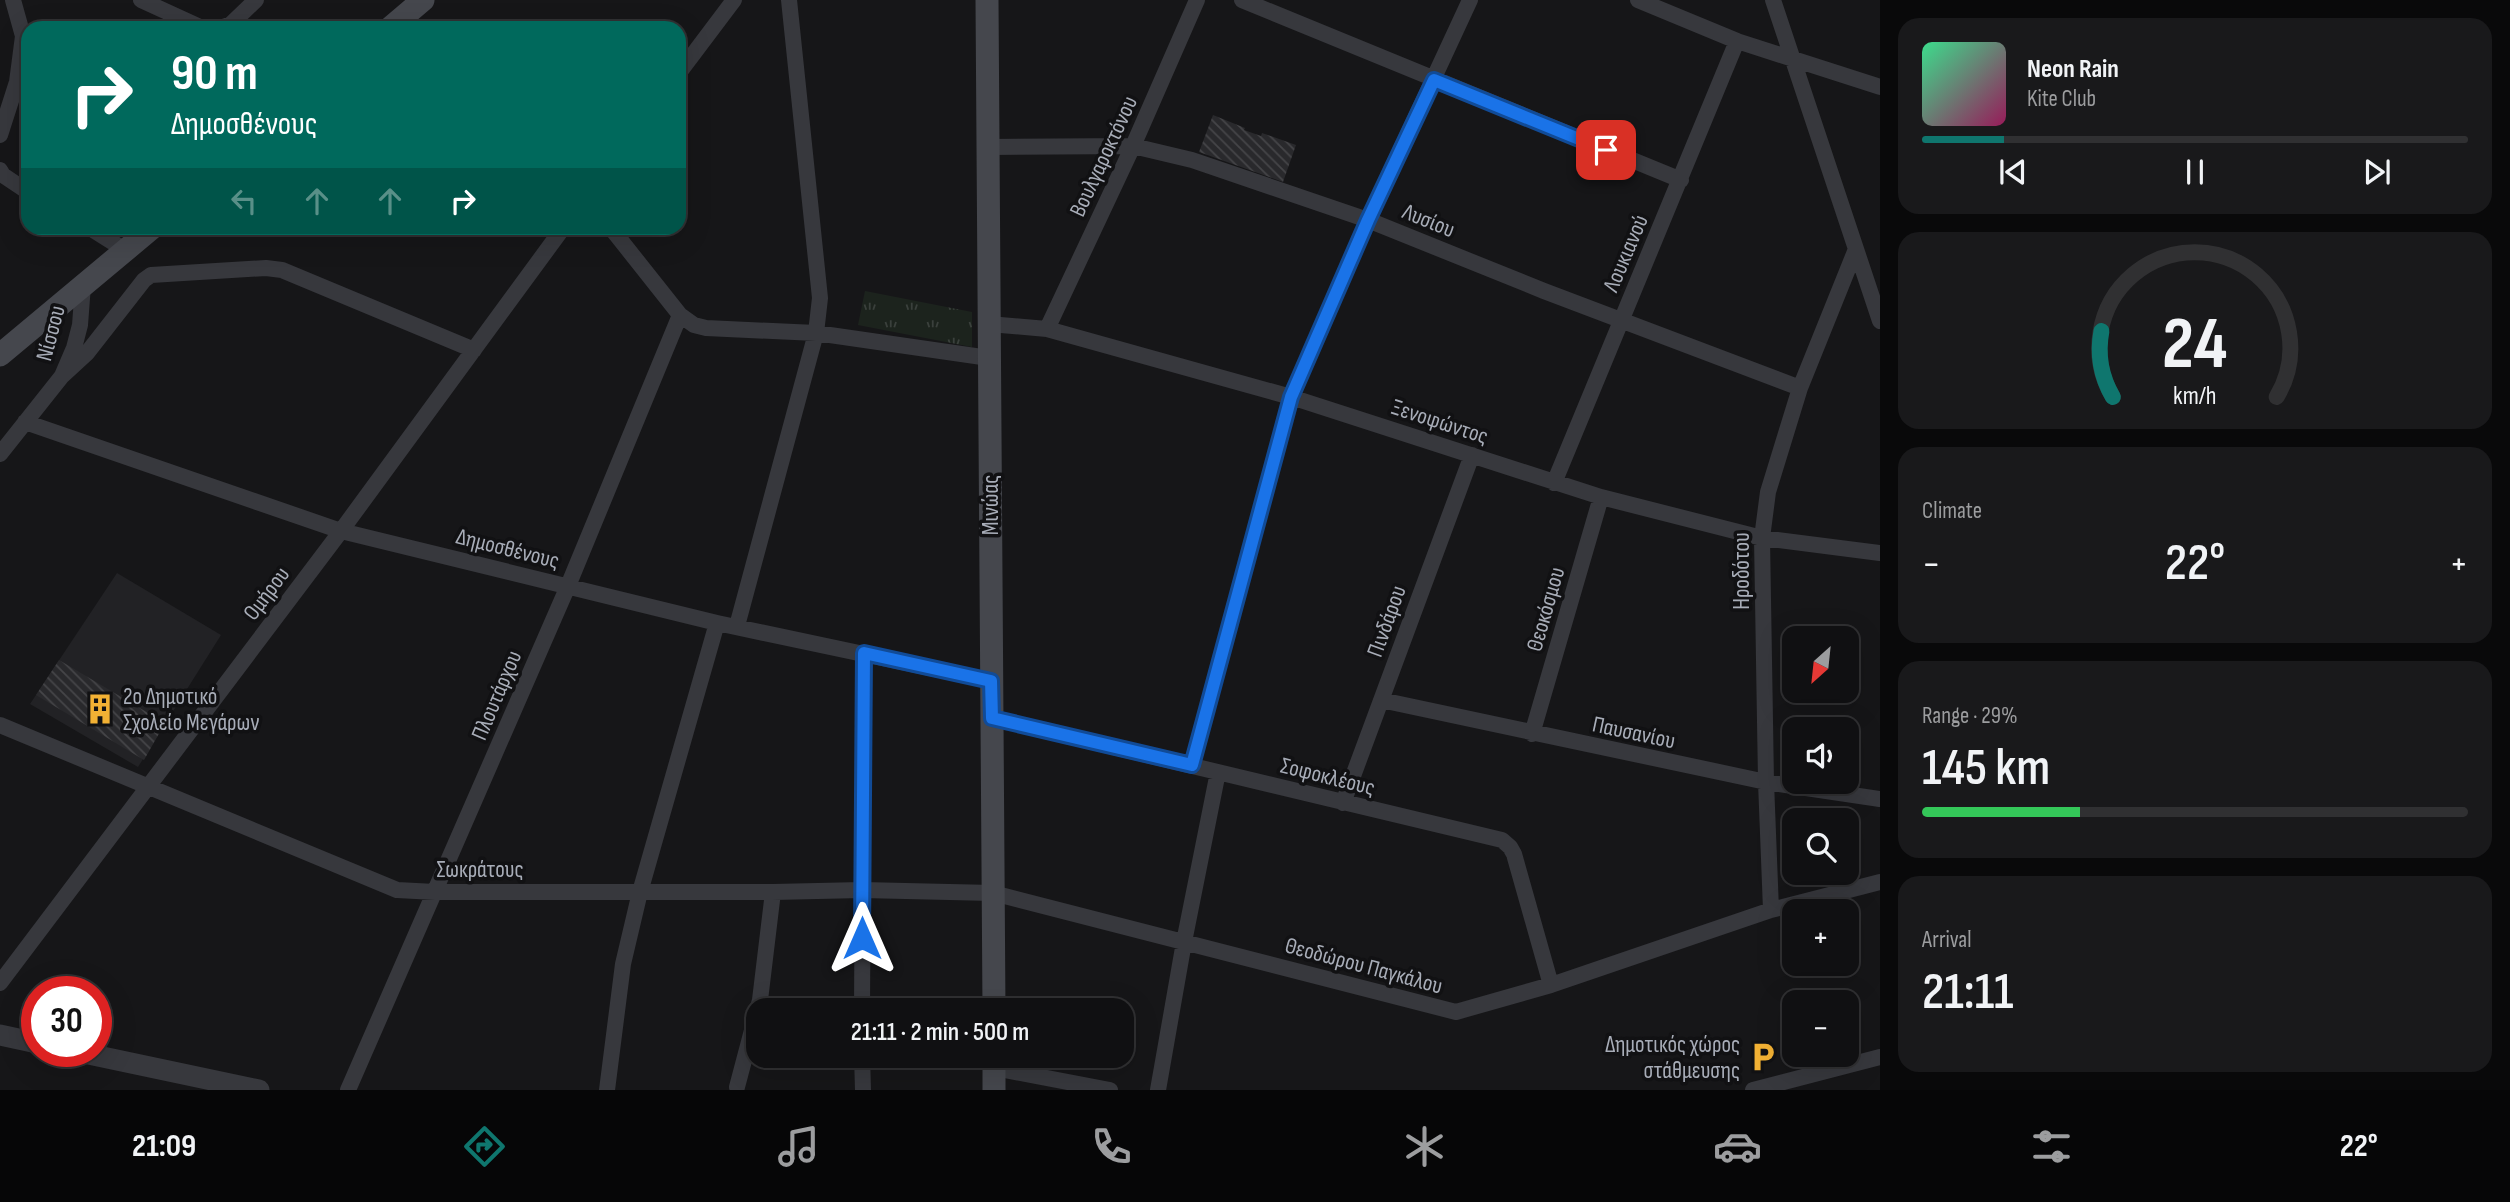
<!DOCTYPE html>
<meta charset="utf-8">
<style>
body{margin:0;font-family:"Sofia Sans Condensed",sans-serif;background:#19191b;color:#f1f3f6;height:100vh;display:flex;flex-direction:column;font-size:26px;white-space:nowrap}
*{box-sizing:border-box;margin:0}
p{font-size:23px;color:#9c9d9f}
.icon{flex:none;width:38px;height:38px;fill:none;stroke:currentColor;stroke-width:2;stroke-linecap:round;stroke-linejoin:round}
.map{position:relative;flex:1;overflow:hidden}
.details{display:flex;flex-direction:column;gap:18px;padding:18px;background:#09090a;width:630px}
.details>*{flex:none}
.hud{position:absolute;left:21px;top:21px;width:665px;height:214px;border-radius:21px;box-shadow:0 7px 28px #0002,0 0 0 2px #303032;background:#00695c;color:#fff;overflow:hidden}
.needle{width:46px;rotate:207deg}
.fabs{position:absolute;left:1782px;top:626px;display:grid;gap:14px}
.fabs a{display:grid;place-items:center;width:77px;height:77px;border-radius:14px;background:#101012;box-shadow:0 7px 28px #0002,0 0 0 2px #303032;font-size:35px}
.speed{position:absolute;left:21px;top:976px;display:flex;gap:14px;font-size:35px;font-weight:700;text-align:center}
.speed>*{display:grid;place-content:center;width:91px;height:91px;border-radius:50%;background:#101012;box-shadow:0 7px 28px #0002,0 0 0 2px #303032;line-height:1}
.speed .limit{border:10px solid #d22;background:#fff;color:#111}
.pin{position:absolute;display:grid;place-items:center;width:60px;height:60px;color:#fff;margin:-30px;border-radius:14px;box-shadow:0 4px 10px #0006}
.me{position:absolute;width:77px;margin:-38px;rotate:0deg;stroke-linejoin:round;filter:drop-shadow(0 0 5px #0008)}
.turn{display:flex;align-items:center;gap:24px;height:147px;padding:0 35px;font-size:32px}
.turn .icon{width:91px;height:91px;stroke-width:2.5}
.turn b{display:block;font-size:49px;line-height:60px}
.lanes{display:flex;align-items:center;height:66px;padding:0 35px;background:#0003;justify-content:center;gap:35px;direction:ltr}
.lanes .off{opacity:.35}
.big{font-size:52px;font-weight:600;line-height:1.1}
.details .widget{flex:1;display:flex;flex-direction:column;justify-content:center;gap:10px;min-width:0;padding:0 24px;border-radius:21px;background:#19191b}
.details .dial{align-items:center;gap:0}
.dial svg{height:182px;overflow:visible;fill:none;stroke:#303032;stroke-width:7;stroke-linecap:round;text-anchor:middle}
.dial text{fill:#f1f3f6;stroke:none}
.song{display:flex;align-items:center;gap:21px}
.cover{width:84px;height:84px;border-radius:10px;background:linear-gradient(135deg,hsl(150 70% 55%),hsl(330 70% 35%))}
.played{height:7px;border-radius:4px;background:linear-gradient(90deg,#0f766e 15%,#303032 15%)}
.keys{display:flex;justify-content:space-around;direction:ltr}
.heat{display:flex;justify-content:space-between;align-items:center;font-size:38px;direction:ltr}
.charge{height:10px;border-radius:5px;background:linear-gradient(90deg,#34c759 29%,#303032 0)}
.trip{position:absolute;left:746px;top:998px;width:388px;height:70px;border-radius:21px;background:#101012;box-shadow:0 7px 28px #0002,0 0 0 2px #303032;font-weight:600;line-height:70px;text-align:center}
.menu{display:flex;height:112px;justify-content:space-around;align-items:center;background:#060607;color:#9c9d9f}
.menu .icon{width:49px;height:49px}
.menu .on{color:#0f766e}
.menu b{font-size:32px;color:#f1f3f6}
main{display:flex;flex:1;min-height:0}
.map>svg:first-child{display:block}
.built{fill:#222225}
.grass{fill:url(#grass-tufts)}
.building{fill:url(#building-back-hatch)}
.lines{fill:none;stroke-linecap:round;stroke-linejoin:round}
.minor{stroke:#37383d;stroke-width:16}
.tertiary{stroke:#37383d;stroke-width:21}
.secondary{stroke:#45474d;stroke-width:23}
.route-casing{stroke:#114b97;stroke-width:18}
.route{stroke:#1a73e8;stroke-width:12}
.labels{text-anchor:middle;stroke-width:7;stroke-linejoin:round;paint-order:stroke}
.street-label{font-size:23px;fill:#a8adb8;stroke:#111113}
.poi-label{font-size:23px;fill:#a8adb8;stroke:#111113;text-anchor:start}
</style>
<main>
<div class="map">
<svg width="1880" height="1090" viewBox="0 0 1880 1090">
<defs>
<pattern id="grass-tufts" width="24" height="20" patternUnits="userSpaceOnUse" patternTransform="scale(1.75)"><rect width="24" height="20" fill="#1c231d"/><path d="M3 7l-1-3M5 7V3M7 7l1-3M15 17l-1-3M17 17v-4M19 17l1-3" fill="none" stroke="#3a403c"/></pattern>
<pattern id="building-back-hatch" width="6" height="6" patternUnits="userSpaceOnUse" patternTransform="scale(1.75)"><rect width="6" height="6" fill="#29292c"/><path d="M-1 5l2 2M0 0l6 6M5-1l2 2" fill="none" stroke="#454548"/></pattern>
</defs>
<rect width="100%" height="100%" fill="#161618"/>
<path class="built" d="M117,573L221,635L138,767L30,704Z"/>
<path class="grass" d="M865,291L972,312V347L858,325Z"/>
<path class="building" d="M1213,115L1245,128L1244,130L1261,136L1262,133L1296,145L1283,182L1199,152Z
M59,660L165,723L144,760L36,695Z"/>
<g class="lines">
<path class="minor" d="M141,0L200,27L209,28
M1242,0L1681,180
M1638,0L1737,41L1880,87
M1773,0L1880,321
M221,28L231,24L256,0
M679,73L734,0
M0,135L17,82L23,36L13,0
M988,147L1133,146L1192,160L1368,220L1544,291L1800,388
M0,170L3,175L28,192
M90,228L125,250
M611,228L680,315L694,325L706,328L816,333L989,358
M989,324L1047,329L1291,397L1601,497L1762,538L1880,553
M1047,329L1133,146L1197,0
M62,376L87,353L144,280L151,275L266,268L282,270L474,350
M25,422L341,531L717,623L991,681
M0,454L62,376L74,348L80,325L83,285
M1554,483L1737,41
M737,626L816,333L820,298L789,0
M1381,700L1766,782L1880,799
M992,718L1502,840L1510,847L1514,854L1551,985
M0,725L397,890L435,892H773L862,890L993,893L1456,1012L1551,985L1771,910L1880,882
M1532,734L1601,497
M1192,765L1291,397L1368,220L1470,0
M1343,803L1472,455
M1771,910L1766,782L1762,538L1768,492L1800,388L1856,249
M0,983L341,531L563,228
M862,1010L864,653
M862,1055L863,1090
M994,1068L1110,1090
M737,1087L760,1000L773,892
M348,1090L568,586L680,315
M607,1090L623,964L640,892L717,623
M1158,1090L1184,942L1218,772
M1753,1090L1880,1057"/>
<path class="tertiary" d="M0,1035L37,1043
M79,1052L259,1090"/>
<path class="secondary" d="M987,0L994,1010
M390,28L423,0
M0,355L152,228
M994,1055V1090"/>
</g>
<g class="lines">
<g class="route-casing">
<path id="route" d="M862,938L864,653L991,681L992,718L1192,765L1291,397L1368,220L1434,80L1606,150"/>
</g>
<use href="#route" class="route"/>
</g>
<defs>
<g id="building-bare" transform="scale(2.415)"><path d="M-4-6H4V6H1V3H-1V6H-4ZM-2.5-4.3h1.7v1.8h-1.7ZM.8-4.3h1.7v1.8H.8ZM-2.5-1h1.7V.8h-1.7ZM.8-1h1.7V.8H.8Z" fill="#f2b134" stroke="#111113" stroke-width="2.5" paint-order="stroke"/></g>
<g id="parking-bare" transform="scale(2.415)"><path d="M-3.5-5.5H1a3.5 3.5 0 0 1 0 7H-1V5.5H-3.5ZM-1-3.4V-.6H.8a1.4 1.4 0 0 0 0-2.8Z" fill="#f2b134" stroke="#111113" stroke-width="2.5" paint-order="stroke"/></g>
</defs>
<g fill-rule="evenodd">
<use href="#building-bare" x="100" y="709"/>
<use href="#parking-bare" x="1763" y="1057"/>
</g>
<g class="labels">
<g class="street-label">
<text transform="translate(1103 156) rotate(-65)" y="8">Βουλγαροκτόνου</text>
<text transform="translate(1429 220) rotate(22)" y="8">Λυσίου</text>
<text transform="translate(1625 253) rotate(-67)" y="8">Λουκιανού</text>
<text transform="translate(50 333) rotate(-75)" y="8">Νίσσου</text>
<text transform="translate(1440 421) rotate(18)" y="8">Ξενοφώντος</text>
<text transform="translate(990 505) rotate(-90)" y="8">Μινώας</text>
<text transform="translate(508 548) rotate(14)" y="8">Δημοσθένους</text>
<text transform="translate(1741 571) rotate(-90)" y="8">Ηροδότου</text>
<text transform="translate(266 593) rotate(-53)" y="8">Ομήρου</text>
<text transform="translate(1545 609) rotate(-74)" y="8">Θεοκόσμου</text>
<text transform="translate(1386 621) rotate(-70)" y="8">Πινδάρου</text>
<text transform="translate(496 695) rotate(-67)" y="8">Πλουτάρχου</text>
<text transform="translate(1634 732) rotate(12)" y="8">Παυσανίου</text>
<text transform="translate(1328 776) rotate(14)" y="8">Σοφοκλέους</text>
<text x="480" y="877">Σωκράτους</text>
<text transform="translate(1364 965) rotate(15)" y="8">Θεοδώρου Παγκάλου</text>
</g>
<g class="poi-label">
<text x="123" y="704">2ο Δημοτικό<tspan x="123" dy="26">Σχολείο Μεγάρων</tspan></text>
<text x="1740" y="1052" text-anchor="end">Δημοτικός χώρος<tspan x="1740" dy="26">στάθμευσης</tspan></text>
</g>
</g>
</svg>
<div class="fabs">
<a><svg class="needle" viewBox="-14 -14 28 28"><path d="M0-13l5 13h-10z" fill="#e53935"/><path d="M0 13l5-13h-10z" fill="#9c9d9f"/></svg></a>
<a><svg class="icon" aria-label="sound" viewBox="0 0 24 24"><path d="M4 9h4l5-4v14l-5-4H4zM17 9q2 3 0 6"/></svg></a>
<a><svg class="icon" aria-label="search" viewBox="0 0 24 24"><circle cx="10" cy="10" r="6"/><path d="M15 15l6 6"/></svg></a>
<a>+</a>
<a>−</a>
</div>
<div class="speed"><div class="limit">30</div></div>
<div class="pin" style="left:1606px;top:150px;background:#d93025"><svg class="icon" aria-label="arrive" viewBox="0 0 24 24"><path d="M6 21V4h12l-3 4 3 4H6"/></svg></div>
<svg class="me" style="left:862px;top:938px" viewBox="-20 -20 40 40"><path d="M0-17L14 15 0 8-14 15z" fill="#1a73e8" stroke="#fff" stroke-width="4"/></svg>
<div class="trip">21:11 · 2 min · 500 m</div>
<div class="hud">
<div class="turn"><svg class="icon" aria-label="right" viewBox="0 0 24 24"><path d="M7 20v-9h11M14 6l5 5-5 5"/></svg><div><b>90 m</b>Δημοσθένους</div></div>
<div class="lanes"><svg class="icon off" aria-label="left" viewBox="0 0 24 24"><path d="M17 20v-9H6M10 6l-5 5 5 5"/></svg><svg class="icon off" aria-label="ahead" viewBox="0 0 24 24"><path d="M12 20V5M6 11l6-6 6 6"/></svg><svg class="icon off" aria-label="ahead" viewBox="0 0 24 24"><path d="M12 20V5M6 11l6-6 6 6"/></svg><svg class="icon" aria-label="right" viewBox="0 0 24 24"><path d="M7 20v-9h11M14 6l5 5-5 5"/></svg></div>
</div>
</div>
<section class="details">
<div class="widget">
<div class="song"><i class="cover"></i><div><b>Neon Rain</b><p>Kite Club</p></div></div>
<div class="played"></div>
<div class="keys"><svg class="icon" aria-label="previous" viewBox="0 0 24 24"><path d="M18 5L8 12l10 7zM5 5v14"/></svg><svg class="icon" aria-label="pause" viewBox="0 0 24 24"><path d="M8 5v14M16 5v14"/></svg><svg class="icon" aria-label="next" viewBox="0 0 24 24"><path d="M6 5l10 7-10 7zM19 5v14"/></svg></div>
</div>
<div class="widget dial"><svg viewBox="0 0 100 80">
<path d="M14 69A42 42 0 1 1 86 69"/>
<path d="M14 69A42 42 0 0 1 9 40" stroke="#0f766e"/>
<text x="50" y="56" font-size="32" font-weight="700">24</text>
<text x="50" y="72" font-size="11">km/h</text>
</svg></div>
<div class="widget"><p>Climate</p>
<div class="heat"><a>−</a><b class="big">22°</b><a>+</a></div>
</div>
<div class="widget"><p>Range · 29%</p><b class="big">145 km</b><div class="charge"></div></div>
<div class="widget"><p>Arrival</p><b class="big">21:11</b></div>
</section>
</main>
<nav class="menu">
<b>21:09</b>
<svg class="icon on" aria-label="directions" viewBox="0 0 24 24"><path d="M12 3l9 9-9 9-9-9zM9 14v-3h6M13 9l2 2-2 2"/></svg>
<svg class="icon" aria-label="music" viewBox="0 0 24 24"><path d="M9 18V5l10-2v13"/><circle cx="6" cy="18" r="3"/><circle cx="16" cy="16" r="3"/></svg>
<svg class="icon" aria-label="phone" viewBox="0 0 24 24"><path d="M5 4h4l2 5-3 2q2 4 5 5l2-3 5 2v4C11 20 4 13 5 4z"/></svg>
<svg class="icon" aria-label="climate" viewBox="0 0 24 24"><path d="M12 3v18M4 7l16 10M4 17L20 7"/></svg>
<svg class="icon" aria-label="car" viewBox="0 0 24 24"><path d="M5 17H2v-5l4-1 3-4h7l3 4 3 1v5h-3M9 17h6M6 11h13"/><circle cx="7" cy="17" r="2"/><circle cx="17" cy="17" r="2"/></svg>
<svg class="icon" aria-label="filters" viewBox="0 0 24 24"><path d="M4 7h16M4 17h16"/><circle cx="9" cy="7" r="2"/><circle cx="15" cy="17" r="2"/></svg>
<b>22°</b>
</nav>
